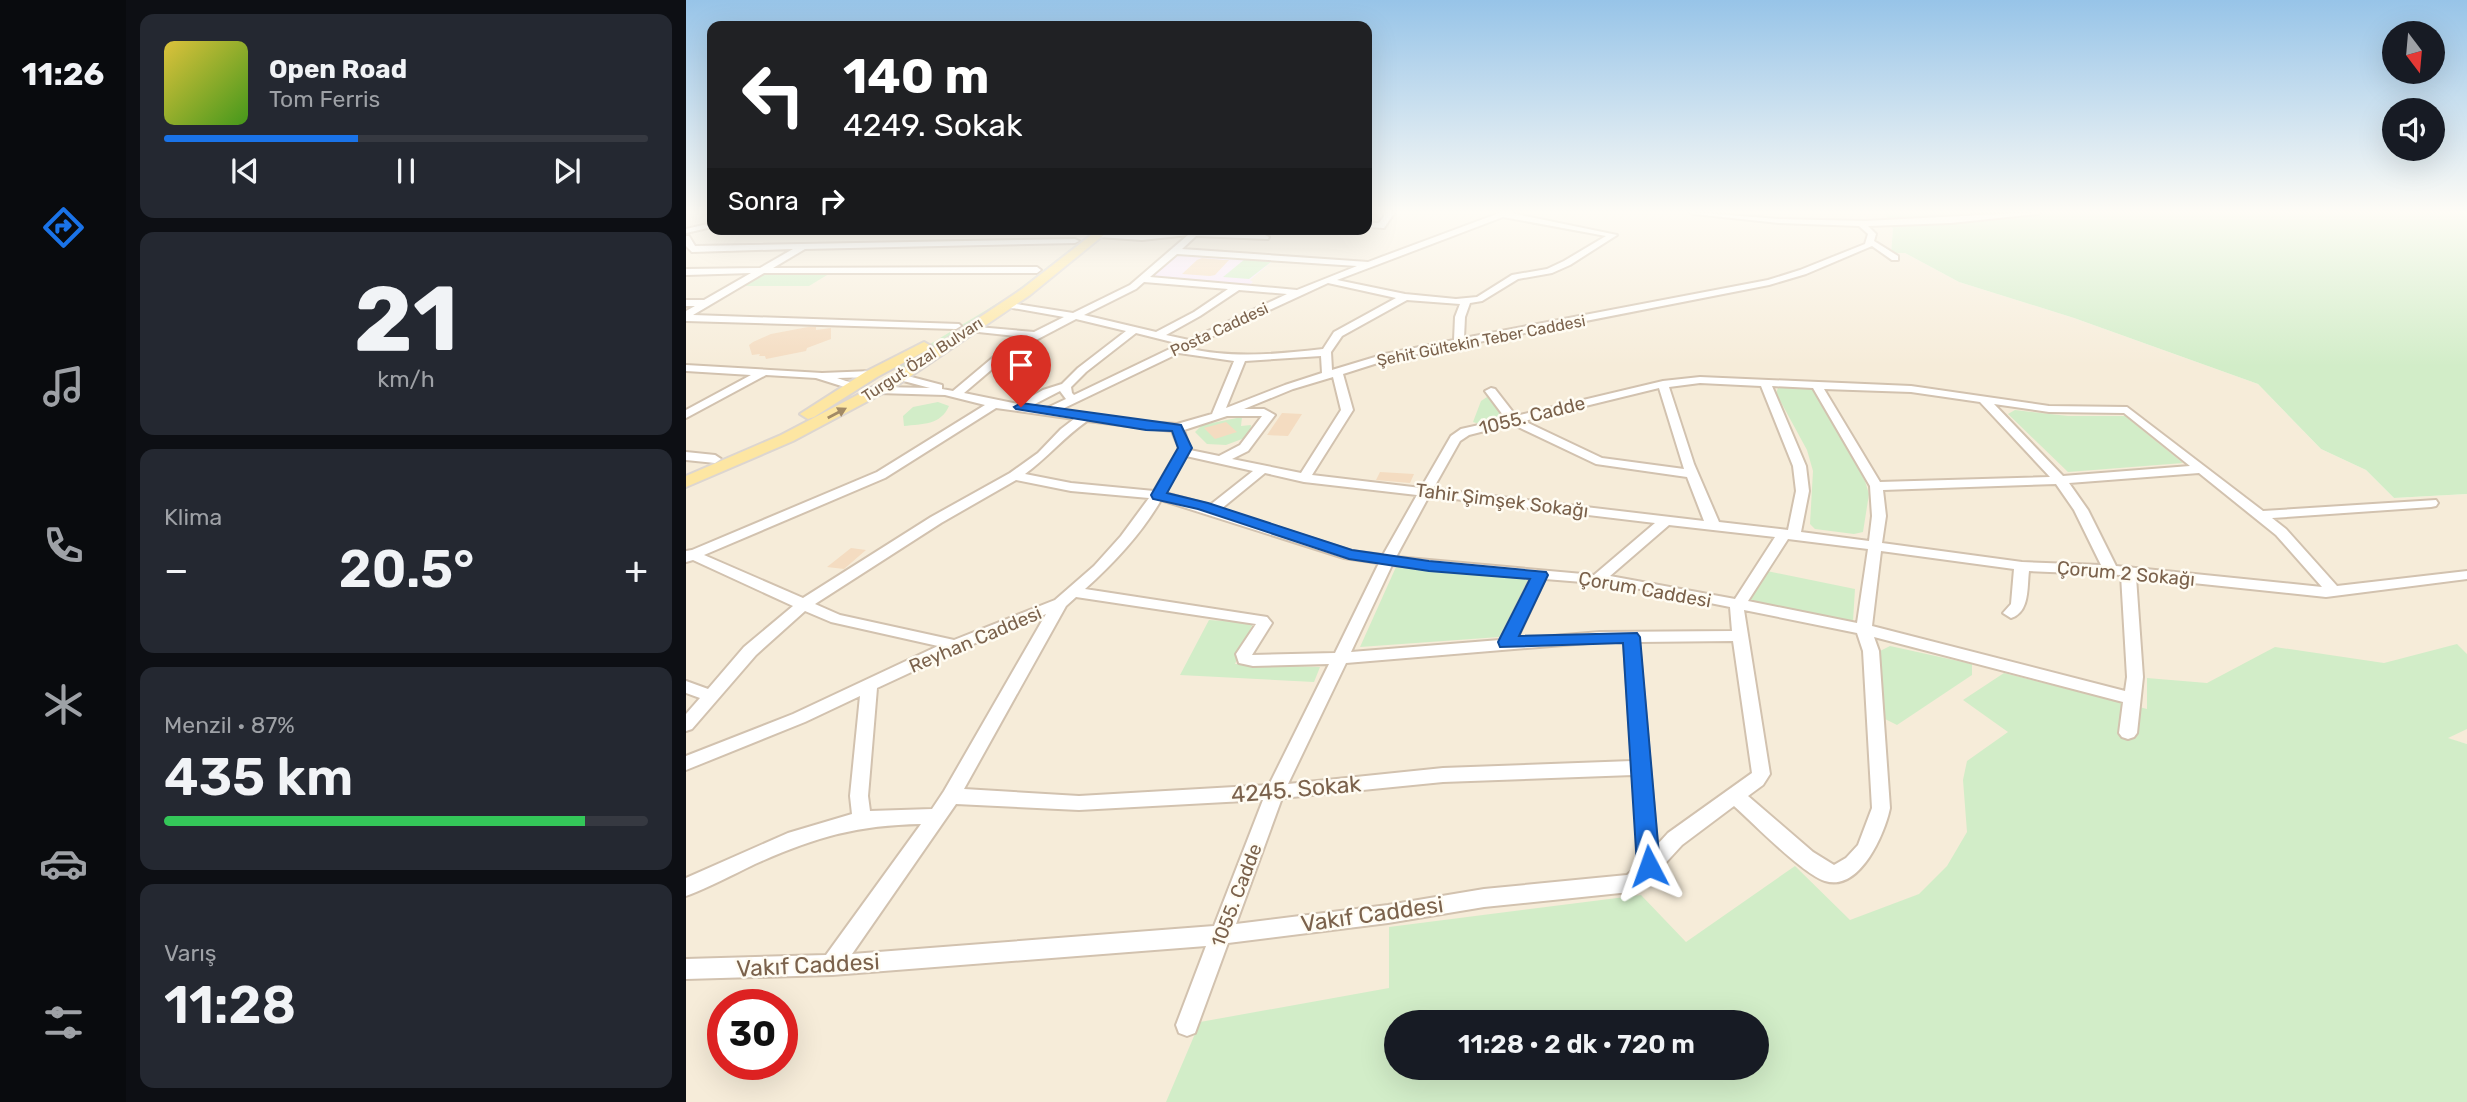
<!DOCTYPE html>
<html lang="tr">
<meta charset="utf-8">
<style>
body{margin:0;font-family:Rubik,sans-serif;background:#242831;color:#f1f3f6;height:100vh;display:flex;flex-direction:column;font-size:26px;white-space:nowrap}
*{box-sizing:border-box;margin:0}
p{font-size:23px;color:#9ea1a6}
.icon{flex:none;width:38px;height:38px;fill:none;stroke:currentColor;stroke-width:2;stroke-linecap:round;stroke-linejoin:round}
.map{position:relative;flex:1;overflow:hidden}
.sheet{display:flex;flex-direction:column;gap:14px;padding:14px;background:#0d0f14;width:560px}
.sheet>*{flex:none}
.banner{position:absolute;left:21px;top:21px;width:665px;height:214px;border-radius:14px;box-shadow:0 7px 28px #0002;background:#202124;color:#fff;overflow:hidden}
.needle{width:46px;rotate:164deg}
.controls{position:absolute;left:1696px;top:21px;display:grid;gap:14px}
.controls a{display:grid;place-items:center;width:63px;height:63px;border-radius:50%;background:#171b24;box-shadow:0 7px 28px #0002;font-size:35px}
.speed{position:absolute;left:21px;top:989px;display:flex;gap:14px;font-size:35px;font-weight:700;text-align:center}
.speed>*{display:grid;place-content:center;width:91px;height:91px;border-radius:50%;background:#171b24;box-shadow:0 7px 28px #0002;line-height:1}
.speed .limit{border:10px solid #d22;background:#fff;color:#111}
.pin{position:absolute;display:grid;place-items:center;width:60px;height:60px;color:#fff;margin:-72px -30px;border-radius:50% 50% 50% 0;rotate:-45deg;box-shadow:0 0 7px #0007}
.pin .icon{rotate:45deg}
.me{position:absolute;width:77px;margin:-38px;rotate:356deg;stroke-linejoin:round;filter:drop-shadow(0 0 5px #0008)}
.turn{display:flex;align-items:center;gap:24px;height:147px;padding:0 21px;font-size:32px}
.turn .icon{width:91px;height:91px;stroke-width:2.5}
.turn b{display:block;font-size:49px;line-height:60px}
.then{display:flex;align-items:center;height:66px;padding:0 21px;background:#0003;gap:14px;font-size:26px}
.big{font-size:52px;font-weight:600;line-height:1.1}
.sheet .widget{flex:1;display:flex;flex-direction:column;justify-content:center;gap:10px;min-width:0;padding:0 24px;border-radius:14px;background:#242831}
.sheet .dial{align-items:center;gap:0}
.dial b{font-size:91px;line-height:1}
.song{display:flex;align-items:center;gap:21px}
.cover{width:84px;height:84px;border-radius:10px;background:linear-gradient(135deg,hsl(50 70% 55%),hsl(100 70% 35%))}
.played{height:7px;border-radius:4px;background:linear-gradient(90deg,#1a73e8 40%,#363941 40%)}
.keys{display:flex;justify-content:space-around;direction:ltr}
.heat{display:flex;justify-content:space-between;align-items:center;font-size:38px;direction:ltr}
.charge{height:10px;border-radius:5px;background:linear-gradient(90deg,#34c759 87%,#363941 0)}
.trip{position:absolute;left:698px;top:1010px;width:385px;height:70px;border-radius:35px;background:#171b24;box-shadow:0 7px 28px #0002;font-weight:600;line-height:70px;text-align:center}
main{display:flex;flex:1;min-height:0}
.menu{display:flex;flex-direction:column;width:126px;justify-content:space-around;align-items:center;background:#090b0e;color:#9ea1a6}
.menu .icon{width:49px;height:49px}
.menu .active{color:#1a73e8}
.menu b{font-size:32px;color:#f1f3f6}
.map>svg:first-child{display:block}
.residential{fill:#f6ecd9;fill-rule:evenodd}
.education{fill:#f6e7fa}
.green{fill:#d2edc8;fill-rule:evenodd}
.building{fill:#f4dcc1}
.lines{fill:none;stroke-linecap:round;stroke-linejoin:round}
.minor-casing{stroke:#d2c2af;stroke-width:4}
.major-casing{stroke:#ddd6d0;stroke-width:4}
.minor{fill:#fff;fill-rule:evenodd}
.major{fill:#fde6a2;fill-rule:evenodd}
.oneway{fill:#a28a66}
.route{fill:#1a73e8;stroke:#114b97;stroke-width:2}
.labels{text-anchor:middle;stroke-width:5;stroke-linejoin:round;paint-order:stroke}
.far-street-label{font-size:16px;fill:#7b624c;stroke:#fffcf3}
.street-label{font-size:19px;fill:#7b624c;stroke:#fffcf3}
.near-street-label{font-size:23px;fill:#7b624c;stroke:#fffcf3}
</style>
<main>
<nav class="menu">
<b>11:26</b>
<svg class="icon active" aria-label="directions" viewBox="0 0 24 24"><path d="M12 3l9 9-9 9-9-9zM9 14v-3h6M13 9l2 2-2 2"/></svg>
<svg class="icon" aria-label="music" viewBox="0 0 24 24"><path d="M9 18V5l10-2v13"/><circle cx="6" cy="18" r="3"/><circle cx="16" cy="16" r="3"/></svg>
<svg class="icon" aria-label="phone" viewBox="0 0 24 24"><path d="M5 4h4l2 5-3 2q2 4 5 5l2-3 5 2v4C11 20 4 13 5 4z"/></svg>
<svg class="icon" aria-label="climate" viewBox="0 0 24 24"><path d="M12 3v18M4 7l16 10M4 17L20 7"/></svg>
<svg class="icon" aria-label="car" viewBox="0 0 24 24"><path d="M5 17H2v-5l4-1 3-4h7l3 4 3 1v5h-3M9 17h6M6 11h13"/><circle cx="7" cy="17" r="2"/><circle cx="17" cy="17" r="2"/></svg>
<svg class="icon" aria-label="filters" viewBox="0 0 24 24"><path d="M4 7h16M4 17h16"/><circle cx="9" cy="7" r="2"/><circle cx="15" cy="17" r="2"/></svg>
</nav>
<section class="sheet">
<div class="widget">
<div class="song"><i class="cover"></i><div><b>Open Road</b><p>Tom Ferris</p></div></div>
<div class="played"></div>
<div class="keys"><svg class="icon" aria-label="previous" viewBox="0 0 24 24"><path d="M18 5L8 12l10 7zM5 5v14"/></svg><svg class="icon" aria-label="pause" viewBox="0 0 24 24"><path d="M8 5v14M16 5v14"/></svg><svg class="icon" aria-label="next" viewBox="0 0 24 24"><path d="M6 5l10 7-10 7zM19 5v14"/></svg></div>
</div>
<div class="widget dial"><b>21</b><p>km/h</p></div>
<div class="widget"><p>Klima</p>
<div class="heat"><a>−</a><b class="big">20.5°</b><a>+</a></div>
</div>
<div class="widget"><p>Menzil · 87%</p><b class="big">435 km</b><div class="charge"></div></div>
<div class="widget"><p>Varış</p><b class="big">11:28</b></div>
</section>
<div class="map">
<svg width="1781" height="1102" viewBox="0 0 1781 1102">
<rect width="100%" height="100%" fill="#fdf9eb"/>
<path class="residential" d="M0,212H26V229H681V212H1198L1207,229L1205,253H1219L1273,282L1388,318L1572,384L1635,449L1680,470L1708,498L1781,494V744L1613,696L1319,862L1002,982L710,1022V1068L745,1102H0ZM37,1004H96V1064H37Z"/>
<path class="education" d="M497,253L589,259L564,280L567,282L561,287L466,278L491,254Z"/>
<path class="green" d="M1198,212H1781V494L1708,498L1680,470L1635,449L1572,384L1388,318L1273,282L1219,253H1205L1207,229Z
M410,229H415L328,296L216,370L203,369L325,295Z
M559,259L585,262L563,279L537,277Z
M86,272H146L123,286H55L74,275Z
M1092,388H1124L1130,392L1179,481L1183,494L1177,532L1168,534L1129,529L1124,524L1127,471L1121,450L1090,393Z
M801,397L819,418L793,424L787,422L795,401Z
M252,402L263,406C255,425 236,424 218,426L217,416L227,407Z
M1329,410L1382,416H1439L1497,463L1382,472L1322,414Z
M556,417L555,426L565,425L564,436L540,445L521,444L509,432L516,425Z
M710,567L844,580L813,637L674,647Z
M1081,571L1169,589L1167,621L1063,602Z
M523,620L567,623L549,664L634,667L628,682L494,675Z
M1771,644L1781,654V729L1762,738L1781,744V1102H480L514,1022L703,988V927L955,895L1000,942L1109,866L1164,920L1233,894L1261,866L1281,832L1277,780L1281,761L1322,732L1277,700L1318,673L1461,709V678L1521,683L1589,647L1698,663ZM710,1022H1071V1068H710Z
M1204,646L1286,664V675L1211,725L1199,719L1194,651Z"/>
<path class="building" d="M516,258L538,260H543L529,275L524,276L496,274L511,260Z
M122,327H130V330L145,328V339L121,348L120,351L80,359L79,356H73L74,354L66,355L63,345L67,342L85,334Z
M596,413L616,414L602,436L581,435Z
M540,422L551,432L529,439L518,428Z
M694,472L728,474L724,483L690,480Z
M165,548L180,550L158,569L141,567Z"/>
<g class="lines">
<g class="minor-casing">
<path id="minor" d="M701,212H709L698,228L681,227V223H693Z
M816,212H826L825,213L931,235L884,265L866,273L832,279L796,301L784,303L779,317L778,338L1082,280L1114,270L1179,244L1182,234L1173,226L1093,223L1008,214L1004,212L1093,219L1179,221L1355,212L1351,214L1265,223L1182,226L1190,234L1188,241L1212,256V260H1206L1186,246L1120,274L1083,285L701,360L657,374L667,410L626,475L735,488L765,436L775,429L820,419L799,391L805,388L809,389L830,416L977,381L1014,377L1225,386L1363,406L1441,407L1577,511L1750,500L1752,503L1750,506L1745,507L1586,518L1600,529L1651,586L1781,571V579L1640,597L1450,577L1457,677L1451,733L1448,737L1442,739L1436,737L1433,733L1437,702L1188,637L1193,651L1204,808C1199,833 1174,892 1139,881C1117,874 1068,824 1048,806L996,845L961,883L944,892L798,907L702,923L542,943L509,1033L501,1036L493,1033L490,1025L520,946L146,975L0,979V959L140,955L235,824C170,825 127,838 69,864C46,875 24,887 0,896V878L102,833L166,814L164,796L174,696L119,722L0,770V756L107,714L252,646L145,622L119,611L70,655L6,729L0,731V714L14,698L0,693V681L22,689L58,647L107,606L7,560L0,562V551L6,550L191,472L299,405L259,395L192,393L186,390L192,387L244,388L210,379L209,377L214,374L256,385V389L267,391L317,349L338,337L283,331L280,330V326L348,332L378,317L321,307L318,306V302L387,313L444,285L502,235L456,240L413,237L409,235L410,233L467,234L500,229L579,235L583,237L582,239L510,236L496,249L682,262ZM817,217L920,236L878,261L861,269L826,275L791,297L770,299L719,294L651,280ZM491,254L671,266L611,290L464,277ZM458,282L542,289L508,312L470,332L398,315L450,289ZM642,283L710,298L648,332L637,349C592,354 546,359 501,348ZM553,290L601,294L503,340L480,335L514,316ZM721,300L774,304L769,317L768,340L699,354L646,370L645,352L656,336ZM390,319L440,331L392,368L376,384L357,390L332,404L278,393L325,353ZM450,333L494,344L388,395L386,393L385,387L400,372ZM493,353L548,361L526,414L491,424L460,422L374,410ZM635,356L636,373L599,385L540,408L559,361ZM647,377L655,410L615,473L546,459L562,451L589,415L578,409H558L607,389ZM1014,383L1075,386L1107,466L1110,491L1102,530L1033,522L1008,464L983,387ZM1086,386L1127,388L1184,486L1186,516L1183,541L1115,532L1123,491L1120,466ZM973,388L998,469L916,458L838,421ZM1138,389L1225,392L1294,402L1364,477L1194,482ZM374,391L380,399L361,408L345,406ZM1308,404L1363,412L1438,413L1504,466L1377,476ZM310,408L388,419L375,429L352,453L324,473L245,517L117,598L18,555L199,478ZM541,416H576L554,445L533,456L504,450L498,430ZM401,421L486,431L493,448L468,491L385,483L339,474C361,458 378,437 401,421ZM826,424L910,464L1001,477L1018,521L747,489L774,441L783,435ZM500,456L567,471L524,505L479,493ZM579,473L618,482L731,495L697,555L665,551L535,509ZM1513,473L1590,535L1636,587L1430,566L1402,510L1383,483ZM330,480L385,491L463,498L435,536L408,566L369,600L268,640L154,615L129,604L255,523ZM1370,484L1388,510L1415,565L1336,562L1196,543L1200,516L1197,490ZM743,496L969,523L908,575L710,557ZM475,500L658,558L693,563L649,653L566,655L586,623L581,617L399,589C428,563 456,533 475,500ZM983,525L1089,537L1049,599L924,576ZM1102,539L1182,549L1171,623L1062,601ZM1195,551L1328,569L1325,604L1317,613L1325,618C1344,612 1341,587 1343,571L1435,575L1441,677L1439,691L1186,626ZM706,565L845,578L814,640L665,652ZM859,579L934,585L1044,607L1046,631L914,632L831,639ZM390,597L570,624L550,654L553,663L567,666L643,664L583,785L393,796L278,789L380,606ZM1058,610L1171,633L1177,651L1186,808L1172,845L1160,858L1148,865L1127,852L1062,796L1077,785L1084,774ZM360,614L258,791L246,809L184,811L182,796L191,688L275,649ZM1047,641L1066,773L982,833L971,845L953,642ZM914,642H938L946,761L757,768L602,784L660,663ZM947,775L953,865L941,875L798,889L702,905L550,924L596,798L757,782ZM577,800L528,926L166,954L270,804L393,810Z
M26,223V227L0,233V229Z
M0,236H3L9,246L389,239L393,241L389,243L119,249L87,268L351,267L355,270L351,273H78L7,315L273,324L275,326L270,329L0,321V311L9,306H0V300H18L65,273L0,275V269L74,268L107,249L6,252L0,246Z
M0,365L136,373L186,371L191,374L186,377L151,378L169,384L170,386L165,389L130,378L80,375L0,418V410L65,375L0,371Z
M0,452L29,455L35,459L29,463L0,460Z"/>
</g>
<g class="major-casing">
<path id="major" d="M413,229H425L344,295L210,386L107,441L0,487V476L95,435L200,380L336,289Z
M238,342L245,346L243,349L191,377L128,417L122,419L114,414L181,371Z"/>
</g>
<use href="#minor" class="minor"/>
<use href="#major" class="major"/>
</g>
<defs><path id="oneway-solid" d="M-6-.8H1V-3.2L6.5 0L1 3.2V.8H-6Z" transform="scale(1.75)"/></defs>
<use class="oneway" href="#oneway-solid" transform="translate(151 413) rotate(-28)"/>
<linearGradient id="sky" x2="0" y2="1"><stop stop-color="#97c4e8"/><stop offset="0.58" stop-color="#fefcf6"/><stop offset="1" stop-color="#fefcf6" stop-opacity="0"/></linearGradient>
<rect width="1781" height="366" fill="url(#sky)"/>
<path class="route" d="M335,403L495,425L506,448L481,493L522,503L666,550L743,561L860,572L862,575L833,636L951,633L954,637L974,866L971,873L963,875L955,873L951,866L937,643L814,647L812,642L844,579L743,571L663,559L512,509L467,499L465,495L492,448L486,431L460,430L330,409L328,407Z"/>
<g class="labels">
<g class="far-street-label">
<text transform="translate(533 329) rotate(-25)" y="6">Posta Caddesi</text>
<text transform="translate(795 340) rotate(-11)" y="6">Şehit Gültekin Teber Caddesi</text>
<text transform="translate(236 359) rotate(-33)" y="6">Turgut Özal Bulvarı</text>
</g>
<g class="street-label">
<text transform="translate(846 415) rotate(-14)" y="7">1055. Cadde</text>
<text transform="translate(816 500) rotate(7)" y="7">Tahir Şimşek Sokağı</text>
<text transform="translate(1440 573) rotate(5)" y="7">Çorum 2 Sokağı</text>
<text transform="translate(959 589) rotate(10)" y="7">Çorum Caddesi</text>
<text transform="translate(289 639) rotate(-23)" y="7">Reyhan Caddesi</text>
<text transform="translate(550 895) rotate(-69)" y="7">1055. Cadde</text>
</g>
<g class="near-street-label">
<text transform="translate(610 789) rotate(-5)" y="8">4245. Sokak</text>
<text transform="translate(686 914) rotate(-8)" y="8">Vakıf Caddesi</text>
<text transform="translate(122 965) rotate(-3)" y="8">Vakıf Caddesi</text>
</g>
</g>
</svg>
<div class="controls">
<a><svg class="needle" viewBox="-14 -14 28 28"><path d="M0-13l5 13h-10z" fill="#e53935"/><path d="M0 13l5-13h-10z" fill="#9ea1a6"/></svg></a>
<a><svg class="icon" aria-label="sound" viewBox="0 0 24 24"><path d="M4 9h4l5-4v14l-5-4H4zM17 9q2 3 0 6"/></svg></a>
</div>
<div class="speed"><div class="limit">30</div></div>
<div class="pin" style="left:335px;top:407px;background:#d93025"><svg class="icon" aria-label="arrive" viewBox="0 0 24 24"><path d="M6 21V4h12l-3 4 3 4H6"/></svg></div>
<svg class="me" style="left:963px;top:866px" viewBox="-20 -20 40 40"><path d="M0-17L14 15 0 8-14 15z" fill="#1a73e8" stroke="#fff" stroke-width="4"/></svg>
<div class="trip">11:28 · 2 dk · 720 m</div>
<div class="banner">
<div class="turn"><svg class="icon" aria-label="left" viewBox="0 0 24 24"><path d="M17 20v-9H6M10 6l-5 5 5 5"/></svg><div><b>140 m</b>4249. Sokak</div></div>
<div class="then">Sonra<svg class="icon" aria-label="right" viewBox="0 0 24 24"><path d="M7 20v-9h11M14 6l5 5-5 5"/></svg></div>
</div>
</div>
</main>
